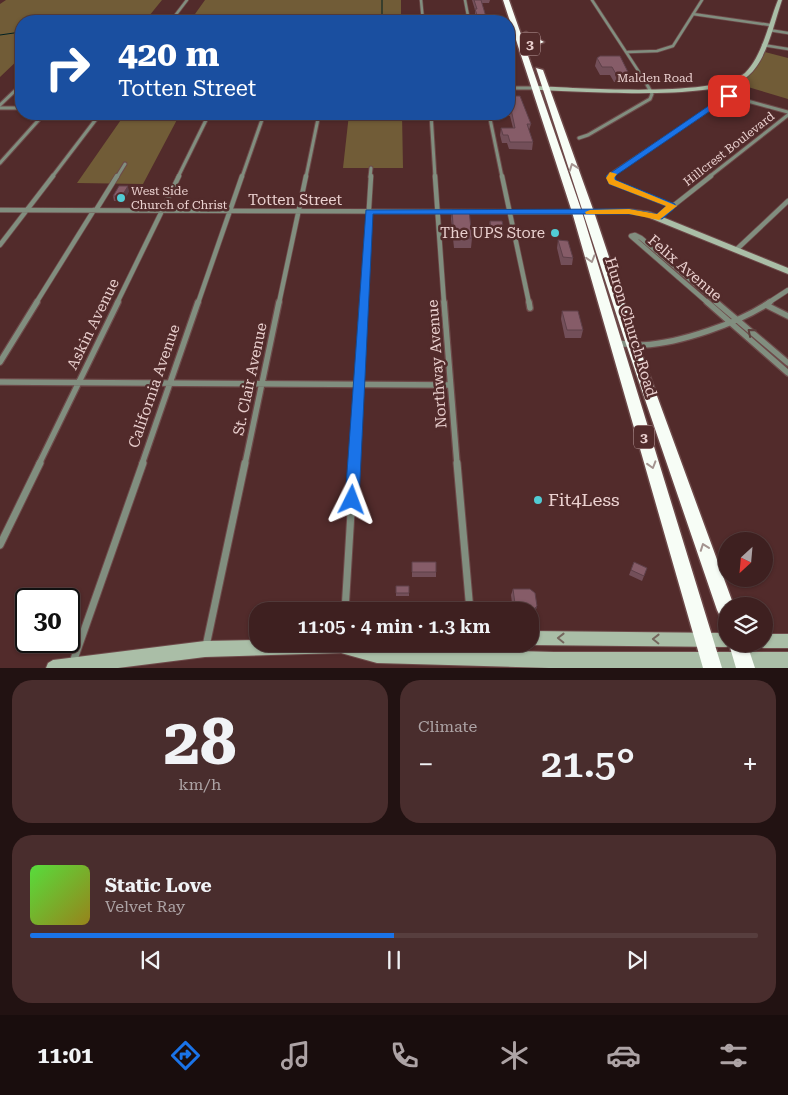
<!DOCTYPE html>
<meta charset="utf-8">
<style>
body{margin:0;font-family:"Roboto Serif",serif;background:#492d2d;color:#f1f3f6;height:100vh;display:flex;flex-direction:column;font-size:19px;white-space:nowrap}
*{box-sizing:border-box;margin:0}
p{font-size:16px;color:#ada3a5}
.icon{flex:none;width:28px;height:28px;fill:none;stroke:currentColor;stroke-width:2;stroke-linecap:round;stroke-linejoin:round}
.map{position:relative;height:668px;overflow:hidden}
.drawer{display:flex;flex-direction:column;gap:12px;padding:12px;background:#221212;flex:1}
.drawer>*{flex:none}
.guide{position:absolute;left:15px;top:15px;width:500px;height:105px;border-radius:20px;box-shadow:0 1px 4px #0004,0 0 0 1px #573e3e;background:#1a4fa0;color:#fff;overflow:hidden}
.needle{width:32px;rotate:206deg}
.buttons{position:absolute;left:718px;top:532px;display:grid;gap:10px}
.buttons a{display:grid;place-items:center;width:55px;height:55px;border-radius:50%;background:#3e2020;box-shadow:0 1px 4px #0004,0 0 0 1px #573e3e;font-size:25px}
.speed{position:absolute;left:15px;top:588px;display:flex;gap:10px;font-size:25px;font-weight:700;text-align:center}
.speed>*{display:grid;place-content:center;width:65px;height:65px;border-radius:50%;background:#3e2020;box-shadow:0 1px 4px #0004,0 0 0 1px #573e3e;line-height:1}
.speed .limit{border:2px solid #111;border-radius:8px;background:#fff;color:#111}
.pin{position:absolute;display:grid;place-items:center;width:42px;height:42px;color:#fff;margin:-21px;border-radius:10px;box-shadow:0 2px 8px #0006}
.me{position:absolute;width:55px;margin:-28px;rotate:3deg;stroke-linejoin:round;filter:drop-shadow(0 0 4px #0008)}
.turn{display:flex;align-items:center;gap:18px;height:105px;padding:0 20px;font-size:22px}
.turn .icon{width:65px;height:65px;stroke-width:2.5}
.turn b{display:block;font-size:35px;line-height:42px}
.big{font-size:38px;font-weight:600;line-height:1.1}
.drawer .widget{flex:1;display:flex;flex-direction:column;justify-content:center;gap:8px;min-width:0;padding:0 18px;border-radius:20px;background:#492d2d}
.drawer .dial{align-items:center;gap:0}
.dial b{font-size:65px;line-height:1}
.song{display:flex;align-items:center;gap:15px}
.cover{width:60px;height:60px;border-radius:8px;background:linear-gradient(135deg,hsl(110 70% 55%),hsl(50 70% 35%))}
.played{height:5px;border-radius:2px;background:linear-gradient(90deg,#1a73e8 50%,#573e3e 50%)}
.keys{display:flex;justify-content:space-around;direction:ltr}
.heat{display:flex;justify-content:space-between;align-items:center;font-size:28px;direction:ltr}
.drawer .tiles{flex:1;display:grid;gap:12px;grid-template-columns:1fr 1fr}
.widget:last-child{grid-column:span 2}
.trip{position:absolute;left:249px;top:602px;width:290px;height:50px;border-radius:20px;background:#3e2020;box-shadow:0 1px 4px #0004,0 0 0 1px #573e3e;font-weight:600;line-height:50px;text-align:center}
.tabs{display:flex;height:80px;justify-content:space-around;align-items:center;background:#190d0d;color:#ada3a5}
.tabs .icon{width:35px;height:35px}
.tabs .current{color:#1a73e8}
.tabs b{font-size:22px;color:#f1f3f6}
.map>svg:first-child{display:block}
.green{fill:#715c37}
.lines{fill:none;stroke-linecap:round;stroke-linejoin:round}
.stream{stroke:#002123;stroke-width:1}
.street-far4-casing{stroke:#6d4949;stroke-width:4}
.street-far3-casing{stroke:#6d4949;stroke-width:5}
.street-far2-casing{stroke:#6d4949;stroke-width:6}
.street-far1-casing{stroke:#6d4949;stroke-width:8}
.street-casing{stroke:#6d4949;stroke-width:9}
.secondary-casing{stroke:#6d4949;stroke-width:2}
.highway-casing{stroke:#6d4949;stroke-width:3}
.street-far4{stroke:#818e7f;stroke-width:2.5}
.street-far3{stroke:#818e7f;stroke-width:3}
.street-far2{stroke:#818e7f;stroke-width:4.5}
.street-far1{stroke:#818e7f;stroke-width:5.5}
.street{stroke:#818e7f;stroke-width:7}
.secondary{fill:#aabea7;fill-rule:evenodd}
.highway{fill:#f7fdf6;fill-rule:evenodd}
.wall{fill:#734f59}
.shaded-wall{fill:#5e4049}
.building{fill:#865c68;stroke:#5e4049}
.oneway{stroke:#a49490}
.oneway2{stroke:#5b3f3c}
.oneway3{stroke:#75665d}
.route{fill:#1a73e8;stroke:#114b97}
.slow{fill:#f59e0b}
.poi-dot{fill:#51ccd4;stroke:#522b2b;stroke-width:2}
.labels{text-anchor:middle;stroke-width:5;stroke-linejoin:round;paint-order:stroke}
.far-street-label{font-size:12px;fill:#ead0cf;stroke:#522b2b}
.far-poi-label{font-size:12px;fill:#ead0cf;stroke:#522b2b;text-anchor:start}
.shield{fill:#522b2b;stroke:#bc9e9e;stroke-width:1}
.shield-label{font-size:14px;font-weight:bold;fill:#ead0cf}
.street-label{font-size:15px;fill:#ead0cf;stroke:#522b2b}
.poi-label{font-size:15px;fill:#ead0cf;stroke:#522b2b;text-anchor:end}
.near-poi-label{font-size:18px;fill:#ead0cf;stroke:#522b2b;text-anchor:start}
</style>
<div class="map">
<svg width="788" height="668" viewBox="0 0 788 668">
<rect width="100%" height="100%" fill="#522b2b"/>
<path class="green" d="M6,0H162L145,21H21V57L0,77V4Z
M205,0H401V21H190Z
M761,51L788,58V99L748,87C739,93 730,97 720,91L719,86L744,78Z
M125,114H180L143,184L77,183Z
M349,114H402L403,168H343Z"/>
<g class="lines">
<path class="stream" d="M382,0V21
M0,35L21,32"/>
<g class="street-far4-casing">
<path id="street-far4" d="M421,0L423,21
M465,0L469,21
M592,0L643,78
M693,14L770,25
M171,21L187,0
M769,30L788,33
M763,45L788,49
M628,52L657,51L673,46L702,0"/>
</g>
<g class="street-far3-casing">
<path id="street-far3" d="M509,88H537
M0,105L21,85
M0,108H21
M431,114L435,177
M489,114L502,177
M579,138L588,135L650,99L652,94L643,77
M0,163L44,114
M52,177L100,114
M117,177L125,164
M178,177L209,114
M242,177L264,114
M306,177L319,114
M370,177L371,168
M611,177L610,175L729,96L788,112
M709,177L788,115"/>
</g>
<g class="street-far2-casing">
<path id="street-far2" d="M435,176L444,303
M502,176L529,303
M610,176L612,182L672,206
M0,210L579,212
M96,210L117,176
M659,217L711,176
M0,245L53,176
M737,249L788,201
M36,303L94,210
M117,303L179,176
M198,303L242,176
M279,303L306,176
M363,303L371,176
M708,303L631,236L635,235L641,238L718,303
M768,303L788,290"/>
</g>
<g class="street-far1-casing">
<path id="street-far1" d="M444,302L457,464
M529,302L530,308
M707,302L788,373
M716,302L788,363
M766,305L788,316
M616,343C625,344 634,345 643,345C680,343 739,323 770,302
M0,362L37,302
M0,382L450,385
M39,464L118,302
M142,464L198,302
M245,464L279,302
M354,464L363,302"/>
</g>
<g class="street-casing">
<path id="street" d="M457,463L470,611
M0,545L40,463
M345,611L354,463
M206,646L245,463
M73,662L143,463"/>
</g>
<g class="secondary-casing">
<path id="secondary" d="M778,0H782C774,23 767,60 748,76C718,102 580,91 537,90L534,88L537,86C578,88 717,98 745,73C762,57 769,22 778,0Z
M629,209L650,212L788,268V274L645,216L629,213L589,214L585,212L589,210Z
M530,631L726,633V644H732L726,647L530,645L526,644H530Z
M764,634H788V648H764L759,646L758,644H764Z
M258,640V644H363L377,647L554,652H788V668H549L377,663L341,653L205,657L118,668H46L48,663L53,660L205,641Z"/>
</g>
<g class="highway-casing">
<path id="highway" d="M503,0H509L523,40L535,42L524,35V33L526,32L544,42L534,46L524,44L582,212L722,668H703L572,212Z
M536,68L543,70L594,212L638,344L734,606H726V619L720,616L717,610L626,344Z
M729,644H747L755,668H736Z"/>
</g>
<use href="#street-far4" class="street-far4"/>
<use href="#street-far3" class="street-far3"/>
<use href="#street-far2" class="street-far2"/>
<use href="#street-far1" class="street-far1"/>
<use href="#street" class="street"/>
<use href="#secondary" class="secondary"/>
<use href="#highway" class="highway"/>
</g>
<path class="wall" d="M472,0H490L489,3H482L486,17L485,21H476L475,14V10Z
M509,55L511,63V69H509Z
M597,58L629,74L628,82H614L610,75H600L595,66Z
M509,88L512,96L531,124L529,130L533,142L532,150L509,149L507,143H502L500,135L501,128H513L510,116H506V114H509Z
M129,191L124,201H114L113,196Z
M452,210L472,238L471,248H454L451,219Z
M490,221L504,231V236H491L489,226Z
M558,240L573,258L572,265H561L557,248Z
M562,311L583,330L581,338H565L561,319Z
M412,562L436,572V577H412Z
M634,562L644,576L642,581L629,575Z
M396,586H409V596H396Z
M513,589L537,606L535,613L530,617V611H513L511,595Z"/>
<path class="shaded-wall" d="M128,186L129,191L124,201L122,196Z
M537,606L535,613L530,617L532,611Z"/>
<path class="building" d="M474,0H481L486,17L477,15L475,9H477Z
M509,55L511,63H509Z
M600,56H620L629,74H616L612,67H602L597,58Z
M509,88H510L512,96H520L531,124H527L533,142H510L508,135H503L501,128H515L511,109H509Z
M119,186H128L122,196H113Z
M452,210H469L472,238H454Z
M490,221H502L504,231H491Z
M558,240L568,241L573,258L563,257Z
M562,311H578L583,330H567Z
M412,562H436V572H412Z
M634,562L647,568L644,576L631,570Z
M396,586H409V593H396Z
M513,589H530L535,593L537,606L532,611H516Z"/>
<defs><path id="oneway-chevron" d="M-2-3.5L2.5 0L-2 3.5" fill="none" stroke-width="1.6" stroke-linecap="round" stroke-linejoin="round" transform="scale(1.25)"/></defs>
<g class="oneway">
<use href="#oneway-chevron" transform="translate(573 167) rotate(-110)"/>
<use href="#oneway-chevron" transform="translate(591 259) rotate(73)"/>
<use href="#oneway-chevron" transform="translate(652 465) rotate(73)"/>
<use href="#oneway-chevron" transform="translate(704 547) rotate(-110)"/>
</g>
<use class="oneway2" href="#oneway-chevron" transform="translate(751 332) rotate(-140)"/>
<g class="oneway3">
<use href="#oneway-chevron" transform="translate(561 638) rotate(-179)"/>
<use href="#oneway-chevron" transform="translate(656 639) rotate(-179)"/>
</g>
<path class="route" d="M726,94L732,96L615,176L616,180L675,204V208L662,219L629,214H373L359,500L357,505L352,507L347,505L345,500L366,210L629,209L657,214L666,206L609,184L606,176Z"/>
<path class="slow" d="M610,172L617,174L614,178L615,180L677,206L659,220L629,214H586L585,212L590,210L629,209L657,214L666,206L609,184L606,178Z"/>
<g class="poi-dot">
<circle cx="121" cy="198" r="5"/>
<circle cx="555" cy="233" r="5"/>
<circle cx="538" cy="500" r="5"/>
</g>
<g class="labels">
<g class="far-street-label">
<text x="655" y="82">Malden Road</text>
<text transform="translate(729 149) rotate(-38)" y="4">Hillcrest Boulevard</text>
</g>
<g class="far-poi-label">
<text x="131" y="195">West Side<tspan x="131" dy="14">Church of Christ</tspan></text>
</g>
<g class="shield">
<rect x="520" y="32.5" width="20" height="23" rx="4"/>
<rect x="634" y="425.5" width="20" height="23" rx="4"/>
</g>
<g class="shield-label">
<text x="530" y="49">3</text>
<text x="644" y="442">3</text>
</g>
<g class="street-label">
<text x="295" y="205">Totten Street</text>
<text transform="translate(685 268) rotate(41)" y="5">Felix Avenue</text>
<text transform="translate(93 324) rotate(-64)" y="5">Askin Avenue</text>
<text transform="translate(631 327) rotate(73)" y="5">Huron Church Road</text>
<text transform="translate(437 364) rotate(-94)" y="5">Northway Avenue</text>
<text transform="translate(250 379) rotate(-78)" y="5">St. Clair Avenue</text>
<text transform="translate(154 386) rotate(-71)" y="5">California Avenue</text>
</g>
<g class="poi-label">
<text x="545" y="238">The UPS Store</text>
</g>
<g class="near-poi-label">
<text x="548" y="506">Fit4Less</text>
</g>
</g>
</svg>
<div class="buttons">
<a><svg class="needle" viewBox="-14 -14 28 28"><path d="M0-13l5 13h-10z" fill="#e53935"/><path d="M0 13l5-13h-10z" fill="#ada3a5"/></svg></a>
<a><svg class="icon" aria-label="layers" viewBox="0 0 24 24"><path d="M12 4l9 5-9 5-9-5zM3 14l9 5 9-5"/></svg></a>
</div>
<div class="speed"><div class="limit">30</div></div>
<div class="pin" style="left:729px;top:96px;background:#d93025"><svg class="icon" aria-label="arrive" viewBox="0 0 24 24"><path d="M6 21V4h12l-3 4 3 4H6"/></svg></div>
<svg class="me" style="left:352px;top:500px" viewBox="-20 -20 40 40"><path d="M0-17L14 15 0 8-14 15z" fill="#1a73e8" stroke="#fff" stroke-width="4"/></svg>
<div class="trip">11:05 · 4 min · 1.3 km</div>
<div class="guide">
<div class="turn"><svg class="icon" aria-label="right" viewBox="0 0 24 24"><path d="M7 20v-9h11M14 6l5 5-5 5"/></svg><div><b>420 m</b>Totten Street</div></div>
</div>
</div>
<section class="drawer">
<div class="tiles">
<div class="widget dial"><b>28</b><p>km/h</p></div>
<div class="widget"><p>Climate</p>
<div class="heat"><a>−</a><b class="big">21.5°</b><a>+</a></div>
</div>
<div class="widget">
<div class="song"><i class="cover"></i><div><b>Static Love</b><p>Velvet Ray</p></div></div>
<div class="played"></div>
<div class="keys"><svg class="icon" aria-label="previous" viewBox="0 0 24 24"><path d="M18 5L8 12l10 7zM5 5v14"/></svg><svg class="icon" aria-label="pause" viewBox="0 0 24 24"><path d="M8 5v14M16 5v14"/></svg><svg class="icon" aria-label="next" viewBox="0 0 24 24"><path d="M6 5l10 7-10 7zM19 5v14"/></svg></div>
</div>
</div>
</section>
<nav class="tabs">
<b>11:01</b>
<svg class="icon current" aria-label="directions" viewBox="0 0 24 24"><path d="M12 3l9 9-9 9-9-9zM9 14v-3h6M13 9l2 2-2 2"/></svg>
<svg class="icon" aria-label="music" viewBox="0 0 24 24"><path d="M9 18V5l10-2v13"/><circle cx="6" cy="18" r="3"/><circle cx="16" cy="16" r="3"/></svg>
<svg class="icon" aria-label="phone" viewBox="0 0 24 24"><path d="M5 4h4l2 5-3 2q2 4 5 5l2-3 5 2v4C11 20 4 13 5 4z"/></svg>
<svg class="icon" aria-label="climate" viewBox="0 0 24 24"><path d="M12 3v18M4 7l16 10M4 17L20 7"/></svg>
<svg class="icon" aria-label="car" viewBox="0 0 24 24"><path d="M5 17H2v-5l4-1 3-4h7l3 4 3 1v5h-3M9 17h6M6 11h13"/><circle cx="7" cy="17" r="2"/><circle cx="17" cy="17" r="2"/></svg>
<svg class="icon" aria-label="filters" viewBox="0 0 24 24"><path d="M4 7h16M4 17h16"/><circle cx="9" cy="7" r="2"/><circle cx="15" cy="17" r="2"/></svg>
</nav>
